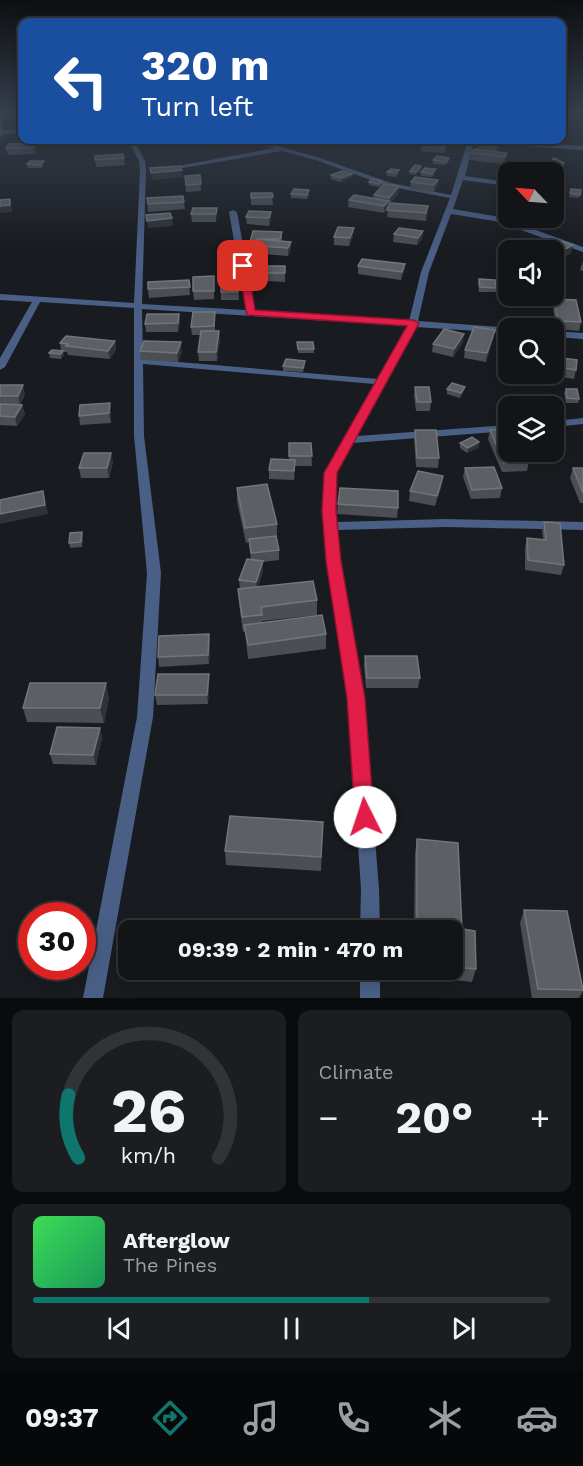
<!DOCTYPE html>
<meta charset="utf-8">
<style>
body{margin:0;font-family:"Work Sans",sans-serif;background:#1b1d20;color:#f1f3f6;height:100vh;display:flex;flex-direction:column;font-size:22px;white-space:nowrap}
*{box-sizing:border-box;margin:0}
p{font-size:20px;color:#9c9ea1}
.icon{flex:none;width:33px;height:33px;fill:none;stroke:currentColor;stroke-width:2;stroke-linecap:round;stroke-linejoin:round}
.map{position:relative;height:998px;overflow:hidden}
.sheet{display:flex;flex-direction:column;gap:12px;padding:12px;background:#0a0b0d;flex:1}
.sheet>*{flex:none}
.guide{position:absolute;left:18px;top:18px;width:548px;height:126px;border-radius:12px;box-shadow:0 3px 15px #0003,0 0 0 2px #313336;background:#1a4fa0;color:#fff;overflow:hidden}
.needle{width:39px;rotate:295deg}
.fabs{position:absolute;left:498px;top:162px;display:grid;gap:12px}
.fabs a{display:grid;place-items:center;width:66px;height:66px;border-radius:12px;background:#121417;box-shadow:0 3px 15px #0003,0 0 0 2px #313336;font-size:30px}
.speed{position:absolute;left:18px;top:902px;display:flex;gap:12px;font-size:30px;font-weight:700;text-align:center}
.speed>*{display:grid;place-content:center;width:78px;height:78px;border-radius:50%;background:#121417;box-shadow:0 3px 15px #0003,0 0 0 2px #313336;line-height:1}
.speed .limit{border:9px solid #d22;background:#fff;color:#111}
.pin{position:absolute;display:grid;place-items:center;width:51px;height:51px;color:#fff;margin:-26px;border-radius:12px;box-shadow:0 3px 9px #0006}
.me{position:absolute;width:66px;margin:-33px;rotate:356deg;stroke-linejoin:round;filter:drop-shadow(0 0 4px #0008)}
.turn{display:flex;align-items:center;gap:21px;height:126px;padding:0 24px;font-size:27px}
.turn .icon{width:78px;height:78px;stroke-width:2.5}
.turn b{display:block;font-size:42px;line-height:51px}
.big{font-size:45px;font-weight:700;line-height:1.1}
.sheet .card{flex:1;display:flex;flex-direction:column;justify-content:center;gap:9px;min-width:0;padding:0 21px;border-radius:12px;background:#1b1d20}
.sheet .dial{align-items:center;gap:0}
.dial svg{height:156px;overflow:visible;fill:none;stroke:#313336;stroke-width:7;stroke-linecap:round;text-anchor:middle}
.dial text{fill:#f1f3f6;stroke:none}
.song{display:flex;align-items:center;gap:18px}
.cover{width:72px;height:72px;border-radius:9px;background:linear-gradient(135deg,hsl(130 70% 55%),hsl(150 70% 35%))}
.played{height:6px;border-radius:3px;background:linear-gradient(90deg,#0f766e 65%,#313336 65%)}
.keys{display:flex;justify-content:space-around;direction:ltr}
.heat{display:flex;justify-content:space-between;align-items:center;font-size:33px;direction:ltr}
.sheet .tiles{flex:1;display:grid;gap:12px;grid-template-columns:1fr 1fr}
.card:last-child{grid-column:span 2}
.trip{position:absolute;left:118px;top:920px;width:345px;height:60px;border-radius:12px;background:#121417;box-shadow:0 3px 15px #0003,0 0 0 2px #313336;font-weight:700;line-height:60px;text-align:center}
.tabs{display:flex;height:96px;justify-content:space-around;align-items:center;background:#070809;color:#9c9ea1}
.tabs .icon{width:42px;height:42px}
.tabs .on{color:#0f766e}
.tabs b{font-size:27px;color:#f1f3f6}
.map>svg:first-child{display:block}
.lines{fill:none;stroke-linecap:round;stroke-linejoin:round}
.minor{fill:#495f85;fill-rule:evenodd}
.wall{fill:#4b4e53}
.shaded-wall{fill:#2f3237}
.building{fill:#5c5f63;stroke:#727579;stroke-width:1.5}
.route{fill:#e11d48;stroke:#92132f;stroke-width:1.5}
</style>
<div class="map">
<svg width="583" height="998" viewBox="0 0 583 998">
<rect width="100%" height="100%" fill="#181b1f"/>
<g class="lines">
<path class="minor" d="M0,113L3,114V130L22,129V133L3,134L0,138Z
M128,140H134L145,161L146,171L142,304L246,310L229,212L233,210L237,212L255,311L409,321L421,272L450,198L387,186L316,160L282,151L165,171L162,169L274,148L248,140H256L320,158L391,183L451,195L468,140H474L465,176L508,182V186L463,180L453,209L500,217L583,247V252L495,221L451,214L429,272L418,321L512,328H508V333L416,327L357,436L508,425V431L353,443L337,473L336,522L446,519L583,522V530L446,527L337,530L340,561L364,698L379,889L380,930H360L361,889L348,698L326,561L323,511L325,473L374,384L143,364L144,436L161,573L153,717L103,998H83L137,717L147,573L134,436V308L40,302L5,367L0,370V358L32,302L0,300V294L134,303L140,171L139,161ZM142,309L407,326L378,379L143,359Z
M485,140L583,146V150L483,143Z
M530,164L533,166L530,172H524L528,165Z
M554,331L583,333V339L554,337Z
M583,418V424L554,427V421Z
M360,969H380V998H360Z"/>
</g>
<path class="wall" d="M500,141L499,148L496,151L477,149L478,142Z
M446,142L445,153L421,151V145Z
M36,143L37,150L35,154L8,155L6,148Z
M471,153H507L506,160L504,164L470,160Z
M123,154L125,165L96,167L95,156Z
M449,158V161L445,165L433,164V160Z
M554,158L563,170L558,175H554V172H546L548,166Z
M27,164L44,165L41,168H28Z
M523,164L522,168L519,172H508V197L499,195L501,188L506,182L501,180L502,173L507,166Z
M421,166V169L416,175L409,174L410,171Z
M387,172L399,173L396,177L387,176Z
M421,172L435,173L432,177L421,176Z
M352,174V177L340,182L331,179V175Z
M200,175L201,191L186,192L185,176Z
M438,180L437,187L434,192L410,189L411,182Z
M369,182L382,184L379,187L369,185Z
M399,186V193L390,203L427,213L426,221L387,217L388,209L384,213L348,207L349,200L373,198L374,195Z
M571,189L581,190L579,198L569,197Z
M251,193H272L273,205H251Z
M291,194H309L307,199L291,198Z
M183,196L185,209L148,212L147,198Z
M217,208L216,222H192L191,214Z
M271,212V220L269,226L247,224L246,217Z
M423,231L422,239L417,245L393,242L394,234Z
M282,232V241L291,249L288,256L249,253V245Z
M353,236L349,246L334,245V237Z
M573,245L571,253L558,260L554,259V250H543L544,247Z
M583,261V271L580,270Z
M405,264L404,272L401,280L358,274V266Z
M285,266V282L267,281V273Z
M214,276V299L194,300L193,291Z
M238,279L239,300H221V292Z
M479,279L496,288V292H479L478,283Z
M189,280L190,295L149,298L148,289Z
M554,299L581,322L579,331L556,329L553,307Z
M215,312V331L220,339L217,361H199L198,352L201,335H192L191,327Z
M179,314L180,322L178,332H146L145,324Z
M495,330L493,339L486,362L464,358L465,350Z
M115,341L116,350L110,359L68,355L67,352H63L64,355L61,359L50,358L49,353L61,351L60,343Z
M297,342H313L314,353H298Z
M463,342L453,357L432,352L433,344Z
M140,351H182L178,362L141,360Z
M554,357L576,370L574,379L541,374H554Z
M305,365L303,372L283,371V366Z
M0,385L25,394L20,405H22L25,414L17,426L0,425Z
M415,387L431,402L430,411H416L414,396Z
M447,389L464,391L460,398L447,394Z
M566,389L579,399L578,403H566L564,393Z
M111,412V423L80,425L79,416Z
M415,430L439,458L438,468L416,467L414,439Z
M490,430L529,461L527,471L502,472L488,439Z
M289,443H311L312,466H295L294,480L269,479V470L289,460Z
M460,443L479,447L467,453L460,448Z
M113,462L109,478H81L79,468Z
M465,468L502,488L500,498L471,499L463,477Z
M573,468H583V503H580L570,478Z
M442,485L435,506L409,501L410,491Z
M237,488L277,524V539L279,550V560L263,562V571L258,587L317,600V615L262,621V623L326,634V649L248,659L245,631L243,632L239,603L238,589H240L239,580L251,560L249,542L246,543L237,502Z
M338,504L398,508L397,518L337,514Z
M544,522L564,565L561,575L525,570V548L527,538L543,539L542,531Z
M82,532L83,537L82,547L70,548L69,543Z
M209,634L210,644L209,664L159,667L158,657Z
M365,656L420,678L418,688H366L364,666Z
M209,684L208,704L157,705L155,695Z
M109,698L104,723L27,722L23,708Z
M100,728L102,738L96,765L53,764L50,754Z
M323,822L321,871L226,865L225,851Z
M417,839L476,969L472,982L399,974L400,969H453V930H402L403,924L414,925L415,853Z
M524,910L583,986V991L579,998H532L520,923Z"/>
<path class="shaded-wall" d="M500,141L499,148L496,151L497,145Z
M36,143L37,150L35,154L33,148Z
M507,153L506,160L504,164L505,157Z
M564,163L563,170L558,175L560,168Z
M421,166V169L416,175V172Z
M182,170L183,177L152,180L151,173Z
M352,174V177L340,182L341,178Z
M438,180L437,187L434,192V185Z
M399,186V193L389,204V208L384,213V206L389,201V198Z
M10,199L12,212L0,213V206Z
M271,212V220L269,226V218Z
M172,218L173,226L148,228L147,221Z
M354,228L353,236L349,246L350,238Z
M423,231L422,239L417,245L418,238Z
M291,242V249L288,256V248Z
M573,245L571,253L558,260L560,252Z
M405,264L404,272L401,280L402,272Z
M179,314L180,322L178,332V323Z
M495,330L493,339L486,362L487,353Z
M219,331L220,339L217,361L216,352Z
M464,334L463,342L453,357L454,349Z
M115,341L116,350L110,359L108,351Z
M181,342L182,351L178,362L177,353Z
M63,351L64,355L61,359V354Z
M23,385L25,394L20,405L18,396Z
M465,387L464,391L460,398L461,393Z
M110,403L111,412V423L109,413Z
M22,405L25,414L17,426L15,417Z
M479,442V447L467,453L468,448Z
M111,453L113,462L109,478L107,468Z
M443,476L442,485L435,506L437,496Z
M43,491L48,514L0,524V514Z
M82,532L83,537L82,547L81,542Z
M263,561V571L256,592V582Z
M209,634L210,644L209,664L208,655Z
M209,674V684L208,704L207,695Z
M106,683L109,698L104,723L100,708Z
M100,728L102,738L96,765L93,755Z"/>
<path class="building" d="M480,140H490L500,141L497,145L478,142Z
M423,141L446,142L445,146L421,145Z
M36,143L33,148H6L9,144Z
M474,149L507,153L505,157L471,153Z
M123,154L124,158L95,160V156Z
M437,156L449,158L446,162L433,160Z
M554,158L564,163L560,168L548,166Z
M30,161H44L41,165L27,164Z
M509,162L523,164L521,168L507,166Z
M415,165L421,166L416,172L410,171Z
M180,166L182,170L151,173L150,168Z
M506,167L520,169L518,172H508V175L502,173Z
M425,168L436,169L432,174L421,172Z
M391,169L399,170L396,173L387,172Z
M342,171L352,174L341,178L331,175Z
M200,175L201,184L186,185L185,176Z
M415,177L438,180L434,185L411,182Z
M372,179L382,181L379,184L369,182Z
M506,182H508V189L501,188Z
M384,184L399,186L389,198L374,195Z
M294,189L309,190L307,195L291,194Z
M571,189L581,190L580,195L570,193Z
M251,193H272L273,197L251,198Z
M354,195L389,201L384,206L349,200Z
M183,196L184,202L148,204L147,198Z
M10,199V205L0,206V200Z
M390,203L428,206L426,213L387,210Z
M193,208H217L216,214H191Z
M249,211L271,212L269,218L246,217Z
M170,213L172,218L147,221L146,215Z
M338,227L354,228L350,238L334,237Z
M399,228L423,231L418,238L394,234Z
M253,231L282,232L280,239H256L291,242L288,248L249,245Z
M557,240L573,245L560,252L544,247Z
M362,259L405,264L402,272L358,266Z
M268,266H285V273H267Z
M214,276V291H193V277Z
M238,279V292H221V282Z
M479,279L495,280L496,288L480,287Z
M189,280L190,287L148,289V282Z
M554,299L576,300L581,322L558,321Z
M193,312H215L214,326L191,327Z
M147,314H179L178,323L145,324Z
M474,327L495,330L487,353L465,350Z
M444,329L464,334L454,349L433,344Z
M201,331H219L216,352H198Z
M66,336L115,341L108,351L66,346L68,344L60,343Z
M144,341L181,342L177,353L140,351Z
M297,342H313L314,349H298Z
M52,350L63,351L61,354L49,353Z
M554,357L577,360L576,370L554,366Z
M286,359L305,361L303,368L283,366Z
M452,383L465,387L461,393L447,389Z
M0,385H23L18,396H0Z
M415,387H429L431,402H417Z
M566,389H577L579,399L567,398Z
M110,403L109,413L79,416L80,405Z
M0,404L22,405L15,417L0,416Z
M508,429V452H524L529,461L504,463L490,430Z
M415,430H436L439,458H417Z
M472,437L479,442L468,448L460,443Z
M289,443H311L312,456H289Z
M84,453H111L107,468H79Z
M271,459L295,460L294,471L269,470Z
M494,467L502,488L472,490L465,468Z
M573,468H583V493Z
M418,471L443,476L437,496L410,491Z
M267,484L277,524L245,528L237,488Z
M340,488L398,491V508L338,504Z
M43,491L45,505L0,514V500Z
M544,522L560,523L564,565L528,560L527,538L546,540Z
M82,532L81,542L69,543L70,533Z
M276,536L279,550L251,553L249,539Z
M247,559L263,561L256,582L239,580Z
M313,581L317,600L261,607L262,615L242,617L238,589Z
M322,615L326,634L248,645L244,625Z
M209,634L208,655L158,657L159,636Z
M365,656H417L420,678H367Z
M158,674H209L207,695H155Z
M30,683H106L100,708H23Z
M57,727L100,728L93,755L50,754Z
M230,816L323,822L321,857L225,851Z
M417,839L458,843L462,929L475,931L476,969L453,967V930H402L403,924L417,926Z
M524,910L567,911L583,990L538,989Z"/>
<linearGradient id="sky" x2="0" y2="1"><stop stop-color="#0d0f11"/><stop offset="0.45" stop-color="#373f4d"/><stop offset="1" stop-color="#373f4d" stop-opacity="0"/></linearGradient>
<rect width="583" height="252" fill="url(#sky)"/>
<path class="route" d="M243,263L248,266L255,310L413,320L419,323L337,473L336,511L341,561L365,698L374,817L372,824L365,826L358,824L355,817L347,698L326,561L322,511L324,473L407,326L247,315L238,266Z"/>
</svg>
<div class="fabs">
<a><svg class="needle" viewBox="-14 -14 28 28"><path d="M0-13l5 13h-10z" fill="#e53935"/><path d="M0 13l5-13h-10z" fill="#9c9ea1"/></svg></a>
<a><svg class="icon" aria-label="sound" viewBox="0 0 24 24"><path d="M4 9h4l5-4v14l-5-4H4zM17 9q2 3 0 6"/></svg></a>
<a><svg class="icon" aria-label="search" viewBox="0 0 24 24"><circle cx="10" cy="10" r="6"/><path d="M15 15l6 6"/></svg></a>
<a><svg class="icon" aria-label="layers" viewBox="0 0 24 24"><path d="M12 4l9 5-9 5-9-5zM3 14l9 5 9-5"/></svg></a>
</div>
<div class="speed"><div class="limit">30</div></div>
<div class="pin" style="left:243px;top:266px;background:#d93025"><svg class="icon" aria-label="arrive" viewBox="0 0 24 24"><path d="M6 21V4h12l-3 4 3 4H6"/></svg></div>
<svg class="me" style="left:365px;top:817px" viewBox="-20 -20 40 40"><circle r="19" fill="#fff"/><path d="M0-13L10 11 0 6-10 11z" fill="#e11d48"/></svg>
<div class="trip">09:39 · 2 min · 470 m</div>
<div class="guide">
<div class="turn"><svg class="icon" aria-label="left" viewBox="0 0 24 24"><path d="M17 20v-9H6M10 6l-5 5 5 5"/></svg><div><b>320 m</b>Turn left</div></div>
</div>
</div>
<section class="sheet">
<div class="tiles">
<div class="card dial"><svg viewBox="0 0 100 80">
<path d="M14 69A42 42 0 1 1 86 69"/>
<path d="M14 69A42 42 0 0 1 9 37" stroke="#0f766e"/>
<text x="50" y="56" font-size="32" font-weight="700">26</text>
<text x="50" y="72" font-size="11">km/h</text>
</svg></div>
<div class="card"><p>Climate</p>
<div class="heat"><a>−</a><b class="big">20°</b><a>+</a></div>
</div>
<div class="card">
<div class="song"><i class="cover"></i><div><b>Afterglow</b><p>The Pines</p></div></div>
<div class="played"></div>
<div class="keys"><svg class="icon" aria-label="previous" viewBox="0 0 24 24"><path d="M18 5L8 12l10 7zM5 5v14"/></svg><svg class="icon" aria-label="pause" viewBox="0 0 24 24"><path d="M8 5v14M16 5v14"/></svg><svg class="icon" aria-label="next" viewBox="0 0 24 24"><path d="M6 5l10 7-10 7zM19 5v14"/></svg></div>
</div>
</div>
</section>
<nav class="tabs">
<b>09:37</b>
<svg class="icon on" aria-label="directions" viewBox="0 0 24 24"><path d="M12 3l9 9-9 9-9-9zM9 14v-3h6M13 9l2 2-2 2"/></svg>
<svg class="icon" aria-label="music" viewBox="0 0 24 24"><path d="M9 18V5l10-2v13"/><circle cx="6" cy="18" r="3"/><circle cx="16" cy="16" r="3"/></svg>
<svg class="icon" aria-label="phone" viewBox="0 0 24 24"><path d="M5 4h4l2 5-3 2q2 4 5 5l2-3 5 2v4C11 20 4 13 5 4z"/></svg>
<svg class="icon" aria-label="climate" viewBox="0 0 24 24"><path d="M12 3v18M4 7l16 10M4 17L20 7"/></svg>
<svg class="icon" aria-label="car" viewBox="0 0 24 24"><path d="M5 17H2v-5l4-1 3-4h7l3 4 3 1v5h-3M9 17h6M6 11h13"/><circle cx="7" cy="17" r="2"/><circle cx="17" cy="17" r="2"/></svg>
</nav>
